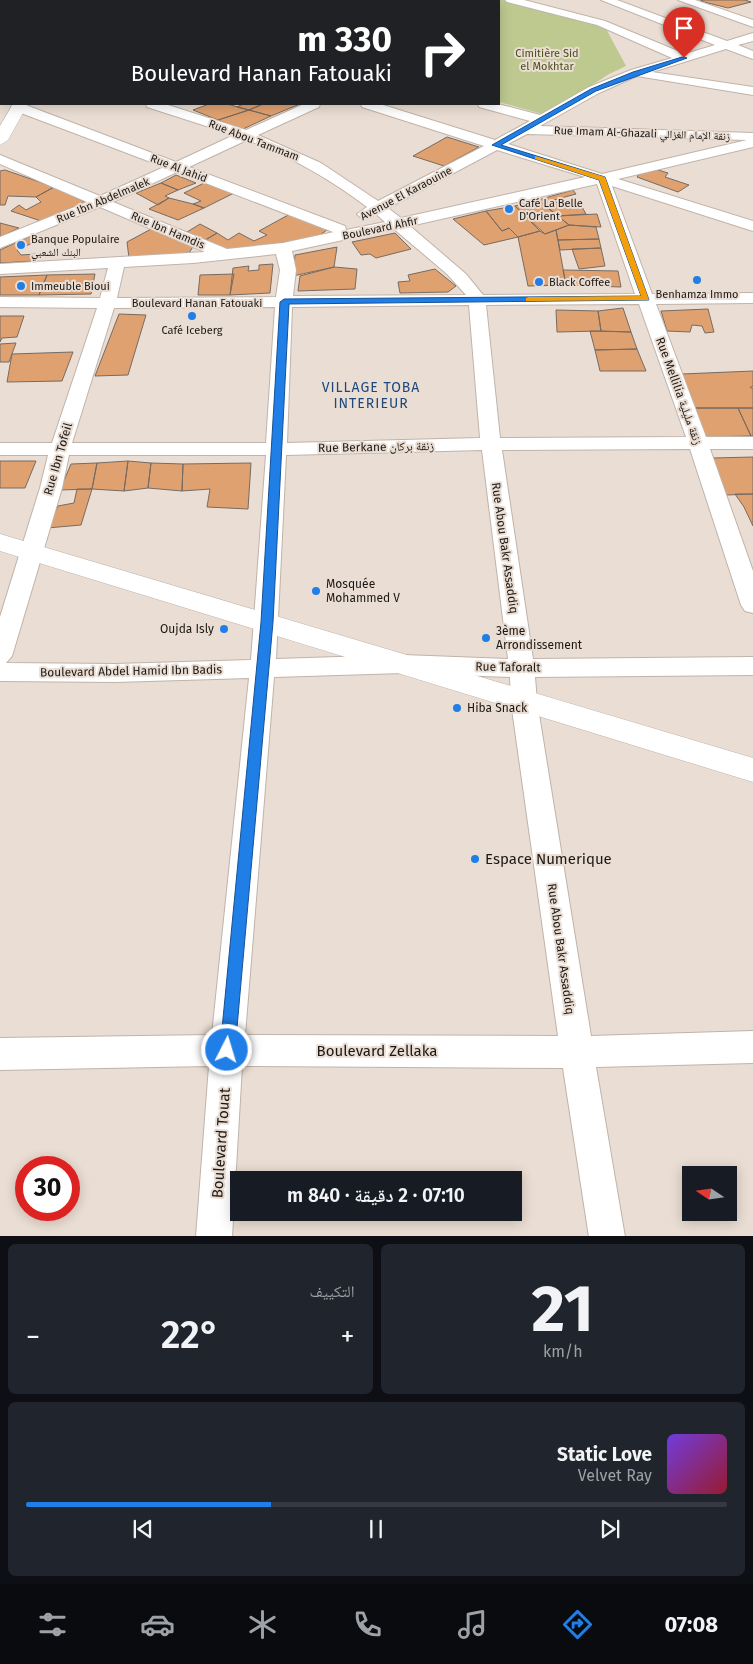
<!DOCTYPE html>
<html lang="ar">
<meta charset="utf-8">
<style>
body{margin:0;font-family:"Fira Sans","Noto Naskh Arabic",sans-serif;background:#20242c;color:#f1f3f6;direction:rtl;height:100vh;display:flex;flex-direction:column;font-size:19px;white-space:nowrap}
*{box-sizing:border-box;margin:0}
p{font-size:16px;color:#9ea1a6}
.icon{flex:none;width:28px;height:28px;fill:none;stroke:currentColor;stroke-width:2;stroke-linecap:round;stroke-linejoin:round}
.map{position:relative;height:1236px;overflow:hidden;direction:ltr}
.sheet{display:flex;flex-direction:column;gap:8px;padding:8px;background:#0d0f14;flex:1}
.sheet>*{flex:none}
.top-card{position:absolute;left:0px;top:0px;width:500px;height:105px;box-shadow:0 2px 12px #0003;direction:rtl;background:#202124;color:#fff;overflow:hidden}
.needle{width:32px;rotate:283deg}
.tools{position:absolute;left:682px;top:1166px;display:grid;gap:10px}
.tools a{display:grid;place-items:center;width:55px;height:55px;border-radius:0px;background:#171b24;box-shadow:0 2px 12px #0003;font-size:25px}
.speed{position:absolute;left:15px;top:1156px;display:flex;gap:10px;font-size:25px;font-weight:700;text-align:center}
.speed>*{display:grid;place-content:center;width:65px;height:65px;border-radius:50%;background:#171b24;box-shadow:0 2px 12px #0003;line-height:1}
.speed .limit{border:8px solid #d22;background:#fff;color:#111}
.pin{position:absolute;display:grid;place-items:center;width:42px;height:42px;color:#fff;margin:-51px -21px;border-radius:50% 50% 50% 0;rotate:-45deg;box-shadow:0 0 5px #0007}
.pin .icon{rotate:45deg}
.me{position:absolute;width:55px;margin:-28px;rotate:5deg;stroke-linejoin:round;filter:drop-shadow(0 0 4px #0008)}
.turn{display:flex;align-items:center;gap:18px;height:105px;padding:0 25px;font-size:22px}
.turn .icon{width:65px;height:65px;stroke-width:2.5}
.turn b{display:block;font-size:35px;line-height:42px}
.big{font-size:38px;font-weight:600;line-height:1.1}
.sheet .card{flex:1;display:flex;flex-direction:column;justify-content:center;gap:8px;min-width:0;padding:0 18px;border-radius:8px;background:#20242c}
.sheet .dial{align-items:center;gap:0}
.dial b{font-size:65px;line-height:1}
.song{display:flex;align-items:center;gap:15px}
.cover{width:60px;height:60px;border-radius:8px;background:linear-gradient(135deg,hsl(260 70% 55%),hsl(350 70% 35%))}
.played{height:5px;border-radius:2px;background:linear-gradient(90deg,#207ee7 35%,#363941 35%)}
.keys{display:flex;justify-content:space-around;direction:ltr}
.heat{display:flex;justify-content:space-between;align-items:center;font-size:28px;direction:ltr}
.sheet .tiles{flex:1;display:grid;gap:8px;grid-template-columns:1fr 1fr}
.card:last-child{grid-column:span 2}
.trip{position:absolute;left:230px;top:1171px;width:292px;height:50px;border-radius:0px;background:#171b24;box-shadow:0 2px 12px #0003;font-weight:600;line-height:50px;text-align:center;direction:rtl}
.dock{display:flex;height:80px;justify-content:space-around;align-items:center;background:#090b0e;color:#9ea1a6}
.dock .icon{width:35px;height:35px}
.dock .selected{color:#207ee7}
.dock b{font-size:22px;color:#f1f3f6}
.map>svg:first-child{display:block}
.green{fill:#bec990}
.building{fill:#e0a170;stroke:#776b62}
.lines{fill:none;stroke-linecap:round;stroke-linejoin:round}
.minor-casing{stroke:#c0b3a9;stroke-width:2}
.major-casing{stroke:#c0b3a9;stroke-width:1}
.minor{fill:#fff;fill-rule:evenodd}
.major{fill:#fff;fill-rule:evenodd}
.route{fill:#207ee7;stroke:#155296}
.slow{fill:#f59e0b}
.poi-dot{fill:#207ee7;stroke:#eaddd3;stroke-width:2}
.labels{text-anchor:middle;stroke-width:4;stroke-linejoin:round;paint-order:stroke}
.far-park-label{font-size:11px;fill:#49511a;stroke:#eaddd3}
.far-street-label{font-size:11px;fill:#1c1814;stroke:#eaddd3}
.far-poi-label{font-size:11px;fill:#1c1814;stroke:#eaddd3;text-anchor:start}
.street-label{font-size:12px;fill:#1c1814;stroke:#eaddd3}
.poi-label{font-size:12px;fill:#1c1814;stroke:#eaddd3;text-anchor:start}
.neighbourhood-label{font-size:14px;letter-spacing:1px;fill:#1e487c;stroke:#eaddd3}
.near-poi-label{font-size:15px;fill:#1c1814;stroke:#eaddd3;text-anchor:start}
.near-street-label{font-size:15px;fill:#1c1814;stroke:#eaddd3}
</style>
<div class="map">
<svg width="753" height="1237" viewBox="0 0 753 1237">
<rect width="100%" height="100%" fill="#eaddd3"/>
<path class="green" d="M159,0H503L604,25L626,66L609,74L546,115L499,102V1H156Z"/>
<path class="building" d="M704,0H745L751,2L728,8L700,1Z
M209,104H227L249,110L218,120L193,110Z
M243,104H263L249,110L237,107Z
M263,104H300L271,116L249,110Z
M249,110L271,116L241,130L218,120Z
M447,137L479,147L444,166L413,156Z
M5,170L54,187L36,197L8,196L5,205H0V171Z
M658,170L668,173L665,177L689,185L678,192L637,177L639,174Z
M176,175L196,183L178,190L161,183Z
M161,183L178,190L165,196L169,198L158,205L136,193Z
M204,183L234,193L204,208L193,204L201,201L184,193Z
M54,187L85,202L41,221L11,211L19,205L26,210L41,202L36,197Z
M573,190L576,194L554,200L562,207H582L586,214L558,216L538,200Z
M169,198L193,204L204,208L178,220L149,209Z
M538,200L558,216L569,225L545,234L515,206Z
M515,206L540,231L518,237L509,228L502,231L486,211Z
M486,211L502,231L509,228L518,237L484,245L453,219Z
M290,214L327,230L317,237L229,252L202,242L217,233L228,240L239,233L254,241L267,235L259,231Z
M597,214L601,227L569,225L558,216Z
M0,223L19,228L0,237Z
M200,224L217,233L202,242L187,232Z
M569,225L596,227L599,239L558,240L556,230Z
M153,228L194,245L189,253L129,258L127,242Z
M556,230L566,285L528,286L518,237L540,231L545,234Z
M395,233L411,249L376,258L370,254L361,255L352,242Z
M33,235L41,239L17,250L21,255L36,254L34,261L0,263V250Z
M599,239L601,248L560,250L558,240Z
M337,247L334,267L293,276L295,255Z
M601,248L605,266L579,269L572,249Z
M273,264L270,293L230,295L233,268L249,266L248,271L259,270V265Z
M334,267L357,269L355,289L298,291L300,276Z
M435,269L456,286L448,292L400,293L398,282L410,281L408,275Z
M563,270L618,271L621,287L566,285Z
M95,274L91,294L39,295L47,275Z
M234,274L230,295H198L200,275Z
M47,275L39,295H0V277Z
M623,308L631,332L601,331L598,311Z
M708,309L714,332L705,333L702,326L692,325L690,332L667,331L661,311Z
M556,310L598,311L601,331L557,332Z
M119,314L146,315L128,375L95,376Z
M0,316H24L17,337L2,338L0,342Z
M590,331L631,332L637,349L595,350Z
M16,343L9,362H0V344Z
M637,349L646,371H600L595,350Z
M73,352L62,381L7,382L12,354Z
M753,371V387H750L753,389V408H691L682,374Z
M691,408H738L751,436L703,437Z
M738,408H753V436H751Z
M753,457V494L726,495L713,458Z
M0,461H36L25,488H0Z
M128,461L151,463L148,488L124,491Z
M128,461L124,491L92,489L97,463Z
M97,463L92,489L60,490L71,464Z
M151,463L183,464L182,491L148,488Z
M251,463L248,509L207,507L210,489L182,491L183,464Z
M77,489H92L81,525L47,528L58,506L74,503Z
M735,494H753V526L744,507Z"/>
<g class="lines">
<g class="minor-casing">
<path id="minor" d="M36,0H51L52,1H37Z
M505,0H524L605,21L685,54L715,45L601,0H617L727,41L753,33V41L738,45L753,51V59L726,49L652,72L753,87V95L637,76L599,93L540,126L753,133V147L618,179L753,221V231L612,186L652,294L753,293V303L656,304L706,437H753V449H710L753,571V613L745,611L741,605L690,449L502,450L533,659L753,657V675L535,677L537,702L591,1036L753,1031V1063L596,1067L625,1237H589L563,1068L242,1066L232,1237H196L209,1066L0,1070V1038L212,1035L249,678L115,682L0,681V617L40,488L48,455H0V443H52L97,308L0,307V297L100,298L108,268L0,274V264L205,252L100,207L0,248V237L87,202L0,164V155L100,196L164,167L13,110L11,107L13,104H23L176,162L234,135L147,107L146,104H165L246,130L304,104H320L319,107L258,135L321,163L378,201L484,146L362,107L361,104H380L495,140L530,121L479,107L478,104H498L540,115L589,87L631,70L672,58L597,25L507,2ZM527,134L747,140L602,174L508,144ZM247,140C290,156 330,179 367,207L357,214L360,217L365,219L376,214L385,222L346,230L345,226L189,167ZM497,150L585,177L401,218L388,208ZM177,172L333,232H334L283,243L227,249L113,202ZM597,184L635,294L483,295L466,274L410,226ZM394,229L447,274L466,295L293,296L296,270L292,251ZM276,254L280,270L276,297L117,298L124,267L193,263ZM639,304L686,437L500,438L486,305ZM469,305L480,438L287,443L292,307ZM275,307L266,443H72L114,308ZM482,450L508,659L403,655L276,659L286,455ZM69,455H266L251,660L115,664L6,663L12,656L62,488ZM403,673L510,677L511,702L558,1036L245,1035L274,677Z
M678,0H695L753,20V27Z
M0,27H1V33H0Z"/>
</g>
<g class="major-casing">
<path id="major" d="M13,104H28L8,140L0,145V126Z
M0,534L753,758V782L0,551Z"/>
</g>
<use href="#minor" class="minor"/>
<use href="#major" class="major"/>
</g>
<path class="route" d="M682,57L687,58L596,91L501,145L605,177L649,300L289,304L273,622L235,1050L233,1055L227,1057L222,1055L220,1050L261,622L280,302L284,299L641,296L599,180L492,145L591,89L633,72Z"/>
<path class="slow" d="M535,156L605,177L649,300L526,301V298L529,297L641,296L599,180L535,159Z"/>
<g class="poi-dot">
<circle cx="509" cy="209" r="5"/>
<circle cx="21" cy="245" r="5"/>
<circle cx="697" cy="280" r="5"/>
<circle cx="539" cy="282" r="5"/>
<circle cx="21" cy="286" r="5"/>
<circle cx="192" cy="316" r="5"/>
<circle cx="316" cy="591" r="5"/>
<circle cx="224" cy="629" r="5"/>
<circle cx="486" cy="638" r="5"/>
<circle cx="457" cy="708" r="5"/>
<circle cx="475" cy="859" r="5"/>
</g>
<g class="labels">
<g class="far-park-label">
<text x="547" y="57">Cimitière Sid<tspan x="547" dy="13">el Mokhtar</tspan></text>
</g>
<g class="far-street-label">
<text transform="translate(642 133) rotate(2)" y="4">Rue Imam Al-Ghazali زنقة الإمام الغزالي</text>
<text transform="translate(254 140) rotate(21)" y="4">Rue Abou Tammam</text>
<text transform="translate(179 168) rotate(21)" y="4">Rue Al Jahid</text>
<text transform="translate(406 193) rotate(-28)" y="4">Avenue El Karaouine</text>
<text transform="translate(103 200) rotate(-23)" y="4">Rue Ibn Abdelmalek</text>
<text transform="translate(380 228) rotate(-12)" y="4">Boulevard Ahfir</text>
<text transform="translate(168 230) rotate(23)" y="4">Rue Ibn Hamdis</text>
<text x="197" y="307">Boulevard Hanan Fatouaki</text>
</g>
<g class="far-poi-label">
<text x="519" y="207">Café La Belle<tspan x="519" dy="13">D'Orient</tspan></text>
<text x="31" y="243">Banque Populaire<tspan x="31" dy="13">البنك الشعبي</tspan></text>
<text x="549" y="286">Black Coffee</text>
<text x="31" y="290">Immeuble Bioui</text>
<text x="697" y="298" text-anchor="middle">Benhamza Immo</text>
<text x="192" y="334" text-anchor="middle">Café Iceberg</text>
</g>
<g class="street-label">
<text transform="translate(679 391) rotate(70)" y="4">Rue Mellilia زنقة مليلية</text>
<text transform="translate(376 447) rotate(-1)" y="4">Rue Berkane زنقة بركان</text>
<text transform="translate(58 459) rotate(-74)" y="4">Rue Ibn Tofeil</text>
<text transform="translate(505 548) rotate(82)" y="4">Rue Abou Bakr Assaddiq</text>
<text transform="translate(508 667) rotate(1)" y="4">Rue Taforalt</text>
<text transform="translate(131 671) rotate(-1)" y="4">Boulevard Abdel Hamid Ibn Badis</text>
<text transform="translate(561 949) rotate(82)" y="4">Rue Abou Bakr Assaddiq</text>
</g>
<g class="poi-label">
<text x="326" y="588">Mosquée<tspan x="326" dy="14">Mohammed V</tspan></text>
<text x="214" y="633" text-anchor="end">Oujda Isly</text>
<text x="496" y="635">3ème<tspan x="496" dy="14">Arrondissement</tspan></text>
<text x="467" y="712">Hiba Snack</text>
</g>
<g class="neighbourhood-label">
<text x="371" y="392">VILLAGE TOBA<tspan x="371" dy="16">INTERIEUR</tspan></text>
</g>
<g class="near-poi-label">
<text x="485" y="864">Espace Numerique</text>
</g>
<g class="near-street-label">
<text x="377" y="1056">Boulevard Zellaka</text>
<text transform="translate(221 1143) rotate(-86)" y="5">Boulevard Touat</text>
</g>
</g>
</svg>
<div class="tools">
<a><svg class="needle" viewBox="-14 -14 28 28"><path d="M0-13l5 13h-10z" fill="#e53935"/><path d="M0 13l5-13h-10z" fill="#9ea1a6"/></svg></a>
</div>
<div class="speed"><div class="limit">30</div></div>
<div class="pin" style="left:684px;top:58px;background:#d93025"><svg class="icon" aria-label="arrive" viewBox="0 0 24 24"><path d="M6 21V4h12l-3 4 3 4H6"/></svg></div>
<svg class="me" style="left:227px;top:1050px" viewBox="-20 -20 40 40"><circle r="17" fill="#207ee7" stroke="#fff" stroke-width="3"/><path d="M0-11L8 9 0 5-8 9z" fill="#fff"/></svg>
<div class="trip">07:10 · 2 دقيقة · 840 m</div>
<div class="top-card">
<div class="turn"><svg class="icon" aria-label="right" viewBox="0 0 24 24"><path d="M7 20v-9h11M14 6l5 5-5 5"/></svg><div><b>330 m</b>Boulevard Hanan Fatouaki</div></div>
</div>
</div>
<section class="sheet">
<div class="tiles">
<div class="card dial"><b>21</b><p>km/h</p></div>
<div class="card"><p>التكييف</p>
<div class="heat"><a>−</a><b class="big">22°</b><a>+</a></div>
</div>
<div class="card">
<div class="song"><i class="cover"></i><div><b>Static Love</b><p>Velvet Ray</p></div></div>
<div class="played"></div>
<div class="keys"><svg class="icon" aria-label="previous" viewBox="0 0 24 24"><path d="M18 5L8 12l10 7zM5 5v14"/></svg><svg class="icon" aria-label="pause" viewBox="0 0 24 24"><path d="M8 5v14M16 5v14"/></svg><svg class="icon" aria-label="next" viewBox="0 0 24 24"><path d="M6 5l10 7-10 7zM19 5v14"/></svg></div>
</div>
</div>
</section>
<nav class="dock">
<b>07:08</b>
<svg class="icon selected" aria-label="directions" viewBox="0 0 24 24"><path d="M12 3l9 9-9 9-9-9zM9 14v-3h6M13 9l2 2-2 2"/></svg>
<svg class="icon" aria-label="music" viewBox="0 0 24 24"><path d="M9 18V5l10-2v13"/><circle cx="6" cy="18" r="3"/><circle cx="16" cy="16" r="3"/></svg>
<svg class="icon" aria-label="phone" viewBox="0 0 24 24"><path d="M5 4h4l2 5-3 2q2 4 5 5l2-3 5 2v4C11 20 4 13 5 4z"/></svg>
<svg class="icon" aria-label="climate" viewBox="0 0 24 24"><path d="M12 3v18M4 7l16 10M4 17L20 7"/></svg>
<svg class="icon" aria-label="car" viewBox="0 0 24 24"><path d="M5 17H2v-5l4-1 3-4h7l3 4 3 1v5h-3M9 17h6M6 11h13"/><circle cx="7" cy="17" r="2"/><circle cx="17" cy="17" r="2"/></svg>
<svg class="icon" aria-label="filters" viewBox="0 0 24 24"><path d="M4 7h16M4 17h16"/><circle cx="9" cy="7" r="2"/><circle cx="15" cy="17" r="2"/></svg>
</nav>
